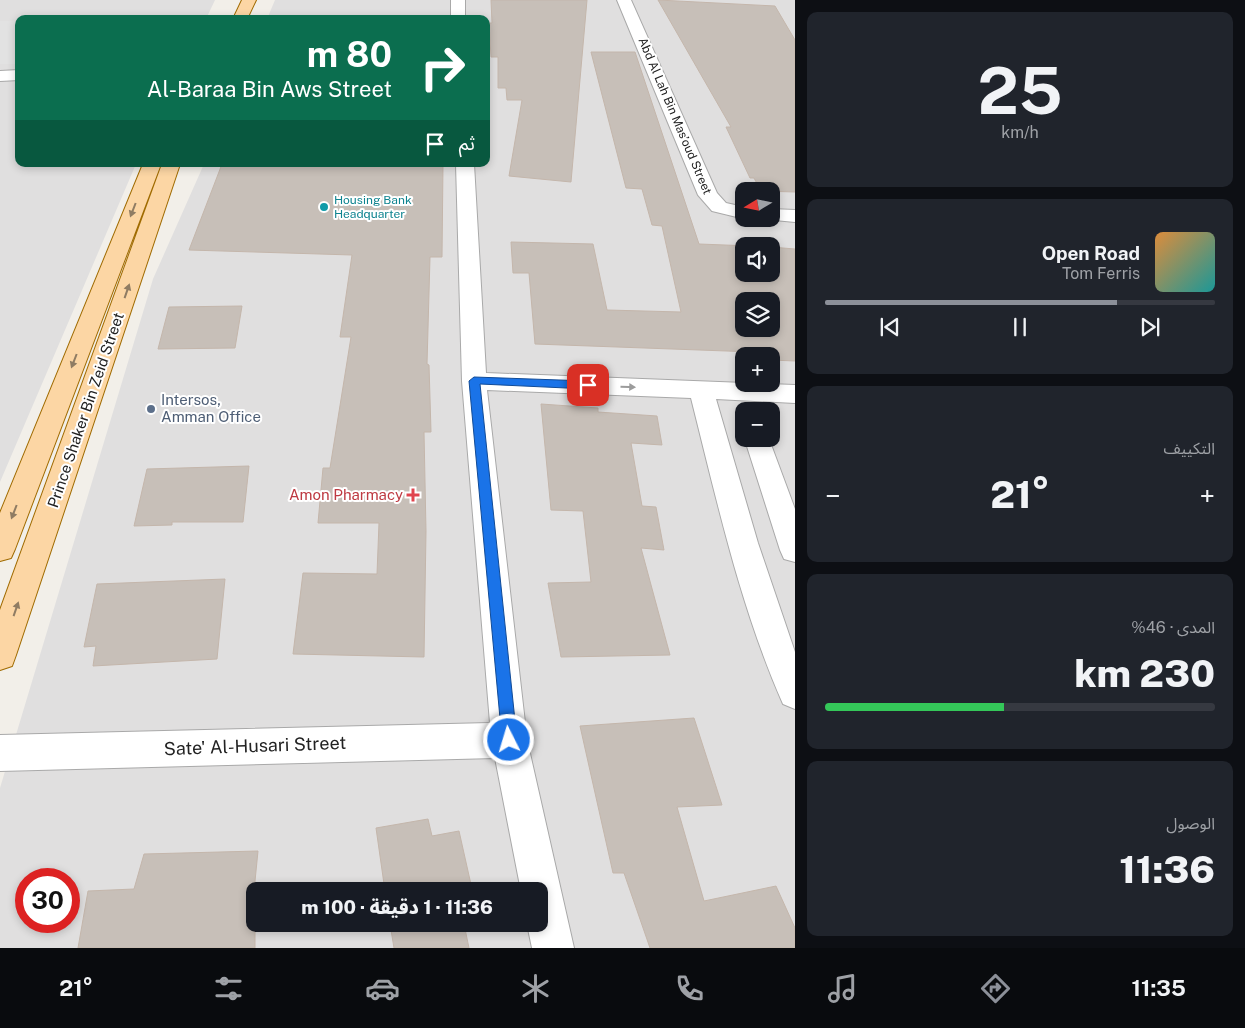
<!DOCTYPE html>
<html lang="ar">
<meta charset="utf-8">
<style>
body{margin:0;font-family:"Public Sans","Noto Sans Arabic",sans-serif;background:#20242c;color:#f1f3f6;direction:rtl;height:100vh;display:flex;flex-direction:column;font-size:19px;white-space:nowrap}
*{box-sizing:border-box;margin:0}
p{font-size:16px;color:#9ea1a6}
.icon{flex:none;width:28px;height:28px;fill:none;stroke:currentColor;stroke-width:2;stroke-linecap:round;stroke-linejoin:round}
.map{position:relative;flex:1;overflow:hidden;direction:ltr}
.drawer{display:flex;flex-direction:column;gap:12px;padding:12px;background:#0d0f14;width:450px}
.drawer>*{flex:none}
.banner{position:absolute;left:15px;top:15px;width:475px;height:152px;border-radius:10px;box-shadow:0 2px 8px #0003;direction:rtl;background:#0b6e4f;color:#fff;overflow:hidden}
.needle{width:32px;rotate:260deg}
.tools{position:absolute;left:735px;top:182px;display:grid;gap:10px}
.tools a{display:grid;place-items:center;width:45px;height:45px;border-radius:10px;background:#171b24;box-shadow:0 2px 8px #0003;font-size:25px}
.speed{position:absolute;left:15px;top:868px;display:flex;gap:10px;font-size:25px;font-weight:700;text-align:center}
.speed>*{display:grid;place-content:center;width:65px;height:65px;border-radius:50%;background:#171b24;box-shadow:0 2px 8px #0003;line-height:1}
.speed .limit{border:8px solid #d22;background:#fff;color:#111}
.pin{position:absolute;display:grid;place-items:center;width:42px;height:42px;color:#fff;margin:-21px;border-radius:10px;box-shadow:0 2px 8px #0006}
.me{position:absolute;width:55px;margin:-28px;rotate:355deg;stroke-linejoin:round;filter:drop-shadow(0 0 4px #0008)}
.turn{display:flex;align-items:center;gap:18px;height:105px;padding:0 15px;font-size:22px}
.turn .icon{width:65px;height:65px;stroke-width:2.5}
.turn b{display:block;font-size:35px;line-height:42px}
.then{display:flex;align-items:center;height:48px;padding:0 15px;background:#0003;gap:10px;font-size:19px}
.big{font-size:38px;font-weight:800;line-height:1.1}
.drawer .widget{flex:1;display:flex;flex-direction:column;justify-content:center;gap:8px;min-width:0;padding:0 18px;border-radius:10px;background:#20242c}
.drawer .dial{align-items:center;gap:0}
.dial b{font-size:65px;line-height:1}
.song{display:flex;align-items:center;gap:15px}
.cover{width:60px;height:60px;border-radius:8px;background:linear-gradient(135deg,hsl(30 70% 55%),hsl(180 70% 35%))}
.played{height:5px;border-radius:2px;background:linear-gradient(90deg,#8c9099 75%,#363941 75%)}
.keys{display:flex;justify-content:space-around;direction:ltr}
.heat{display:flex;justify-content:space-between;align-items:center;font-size:28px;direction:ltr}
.charge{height:8px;border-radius:4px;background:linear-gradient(90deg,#34c759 46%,#363941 0)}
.trip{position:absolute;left:246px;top:882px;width:302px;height:50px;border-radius:10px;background:#171b24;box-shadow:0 2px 8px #0003;font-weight:800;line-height:50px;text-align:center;direction:rtl}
.menu{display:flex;height:80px;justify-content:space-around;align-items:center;background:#090b0e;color:#9ea1a6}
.menu .icon{width:35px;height:35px}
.menu .selected{color:#8c9099}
.menu b{font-size:22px;color:#f1f3f6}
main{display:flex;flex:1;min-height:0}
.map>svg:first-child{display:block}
.residential{fill:#e0dfdf;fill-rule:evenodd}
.parking{fill:#e2e2e2}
.building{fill:#c7bfb8;stroke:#c4b6ab;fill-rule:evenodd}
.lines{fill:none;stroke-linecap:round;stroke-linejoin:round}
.minor-casing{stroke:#a9a9a9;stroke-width:2}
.major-casing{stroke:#a06b00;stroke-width:2}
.minor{fill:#fff;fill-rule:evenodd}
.major{fill:#fcd6a4;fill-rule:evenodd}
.oneway{fill:#8f7c63}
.oneway2{fill:#9c9c9c}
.route{fill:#1a73e8;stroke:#114b97}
.culture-dot{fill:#0f9aa8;stroke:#fff;stroke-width:2}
.service-dot{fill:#5c6f8a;stroke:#fff;stroke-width:2}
.health-dot{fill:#e0444e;stroke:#fff;stroke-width:2}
.labels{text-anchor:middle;stroke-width:4;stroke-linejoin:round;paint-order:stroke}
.far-street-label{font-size:12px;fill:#222;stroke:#fff}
.far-culture-label{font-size:12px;fill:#0d838f;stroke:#fff;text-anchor:start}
.service-label{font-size:15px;fill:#4e5e75;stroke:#fff;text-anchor:start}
.street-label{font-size:15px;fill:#222;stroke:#fff}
.health-label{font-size:15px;fill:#be3a42;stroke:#fff;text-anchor:end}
.near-street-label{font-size:18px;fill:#222;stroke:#fff}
</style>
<main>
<section class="drawer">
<div class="widget dial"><b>25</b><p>km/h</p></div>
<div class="widget">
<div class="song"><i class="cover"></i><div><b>Open Road</b><p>Tom Ferris</p></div></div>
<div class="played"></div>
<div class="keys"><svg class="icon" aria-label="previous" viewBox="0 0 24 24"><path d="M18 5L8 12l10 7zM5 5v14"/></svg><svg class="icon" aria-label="pause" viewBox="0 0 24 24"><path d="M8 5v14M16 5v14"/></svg><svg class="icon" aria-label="next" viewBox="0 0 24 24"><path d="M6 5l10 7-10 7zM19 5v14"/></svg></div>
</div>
<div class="widget"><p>التكييف</p>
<div class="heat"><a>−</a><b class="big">21°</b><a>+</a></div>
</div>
<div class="widget"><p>المدى · 46%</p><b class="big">230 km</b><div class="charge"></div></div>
<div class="widget"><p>الوصول</p><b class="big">11:36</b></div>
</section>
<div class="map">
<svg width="795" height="948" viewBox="0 0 795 948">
<rect width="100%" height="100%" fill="#f2efe9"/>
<path class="residential" d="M0,0H215L206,19H19V164H136L0,482Z
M275,0H795V948H0V788L153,279L204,164H486V19H267ZM744,191H771V219H744ZM744,246H771V274H744ZM744,301H771V329H744ZM744,356H771V384H744ZM744,411H771V439H744ZM26,879H69V921H26ZM255,891H540V924H255Z"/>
<path class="parking" d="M0,21H19V64H0Z"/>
<path class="building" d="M491,0H587L571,182L509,176L522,100H507L506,88H498V57H491L489,23H492Z
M658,0L775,6L795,40V192L761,191L754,178H750L726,127H731Z
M591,52H635L699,244L751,246H744V274H771V247L795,249V361L771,360V356H756L754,352L535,344L529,273H513L511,242L593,244L607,310L681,312L662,226L652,225L642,189L626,188ZM744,301H771V329H744Z
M222,164H443L442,257H430L427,364L429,365L431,432H424L426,531L424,657L293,654L303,573L377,574L379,523H318L323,468H330L351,337H340L352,255L189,250Z
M242,306L235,348L158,349L169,307Z
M541,404L598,408V412L657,416L662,445L631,443L642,506L656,507L664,550L641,548L670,655L561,657L548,583L591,582L583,511L551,510Z
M249,466L243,522H172V525L134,526L147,469Z
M225,579L217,659L93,666L96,646L84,647L97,584Z
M694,718L722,805L677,807L704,901L776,886L795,928V948H650L624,873H613L580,726Z
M428,819L432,836L459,831L472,889L385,891L376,828Z
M258,851L255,881V948H78L88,891L134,889L144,854Z
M390,924H464L469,948H394Z"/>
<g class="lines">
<g class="minor-casing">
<path id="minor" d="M451,0H465V19H451Z
M617,0H631L717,193L726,203L744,207L745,219L712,211L698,195Z
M19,70V80L0,81V71Z
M456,164H474L486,373L795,385V403L716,399L758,543L795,652V709L783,704C740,607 717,501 691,398L487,390L527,740L574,948H532L527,924H540V891H521L495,758L0,771V735L490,723L462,381Z
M771,209L795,210V222L764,219H771Z
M744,437L769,439L795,509V562L784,559L780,550Z"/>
</g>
<g class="major-casing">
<path id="major" d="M242,0H256L247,19H233Z
M143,164H161L15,549L11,558L0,561V513Z
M162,164H180L16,655L12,666L0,670V610Z"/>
</g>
<use href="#minor" class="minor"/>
<use href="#major" class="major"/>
</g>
<defs><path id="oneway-solid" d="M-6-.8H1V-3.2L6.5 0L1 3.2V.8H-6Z" transform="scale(1.25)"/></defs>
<g class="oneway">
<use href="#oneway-solid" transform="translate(133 210) rotate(111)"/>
<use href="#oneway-solid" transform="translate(127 291) rotate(-71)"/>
<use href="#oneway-solid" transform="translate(74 361) rotate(111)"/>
<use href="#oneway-solid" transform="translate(14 512) rotate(111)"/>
<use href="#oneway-solid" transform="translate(16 609) rotate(-71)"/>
</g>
<use class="oneway2" href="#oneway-solid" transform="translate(628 387) rotate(2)"/>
<path class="route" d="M474,377L588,381L593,385L588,389L480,384L517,740L515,745L509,747L504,745L502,740L469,381Z"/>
<circle class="culture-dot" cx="324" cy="207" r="5"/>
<circle class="service-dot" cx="151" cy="409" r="5"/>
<path class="health-dot" d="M410.5 487.5h5v5h5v5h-5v5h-5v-5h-5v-5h5z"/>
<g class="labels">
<g class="far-street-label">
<text transform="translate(675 116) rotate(67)" y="4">Abd Al Lah Bin Mas’oud Street</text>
</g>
<g class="far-culture-label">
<text x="334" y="204">Housing Bank<tspan x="334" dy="14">Headquarter</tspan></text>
</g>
<g class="service-label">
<text x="161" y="405">Intersos,<tspan x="161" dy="17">Amman Office</tspan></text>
</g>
<g class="street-label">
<text transform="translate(86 410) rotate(-71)" y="5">Prince Shaker Bin Zeid Street</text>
</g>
<g class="health-label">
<text x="403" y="500">Amon Pharmacy</text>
</g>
<g class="near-street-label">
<text transform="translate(255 746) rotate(-2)" y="6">Sate' Al-Husari Street</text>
</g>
</g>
</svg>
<div class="tools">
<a><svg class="needle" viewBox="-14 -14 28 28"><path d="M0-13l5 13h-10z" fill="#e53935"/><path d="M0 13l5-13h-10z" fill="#9ea1a6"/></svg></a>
<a><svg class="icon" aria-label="sound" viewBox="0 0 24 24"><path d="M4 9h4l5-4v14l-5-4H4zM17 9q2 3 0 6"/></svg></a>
<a><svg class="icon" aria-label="layers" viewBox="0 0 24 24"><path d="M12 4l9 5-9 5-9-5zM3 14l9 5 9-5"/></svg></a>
<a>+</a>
<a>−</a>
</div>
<div class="speed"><div class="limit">30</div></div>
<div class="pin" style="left:588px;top:385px;background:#d93025"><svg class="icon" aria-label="arrive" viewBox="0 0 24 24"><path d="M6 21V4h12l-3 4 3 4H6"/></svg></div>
<svg class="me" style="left:509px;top:740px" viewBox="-20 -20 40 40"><circle r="17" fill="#1a73e8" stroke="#fff" stroke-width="3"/><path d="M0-11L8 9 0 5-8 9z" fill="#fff"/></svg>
<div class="trip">11:36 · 1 دقيقة · 100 m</div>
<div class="banner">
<div class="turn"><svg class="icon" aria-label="right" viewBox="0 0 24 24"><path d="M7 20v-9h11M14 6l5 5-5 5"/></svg><div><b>80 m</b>Al-Baraa Bin Aws Street</div></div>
<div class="then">ثم<svg class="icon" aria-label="arrive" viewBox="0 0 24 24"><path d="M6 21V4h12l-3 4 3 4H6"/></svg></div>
</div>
</div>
</main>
<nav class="menu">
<b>11:35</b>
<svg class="icon selected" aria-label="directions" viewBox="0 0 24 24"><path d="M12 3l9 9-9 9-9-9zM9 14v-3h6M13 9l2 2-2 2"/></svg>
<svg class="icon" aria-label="music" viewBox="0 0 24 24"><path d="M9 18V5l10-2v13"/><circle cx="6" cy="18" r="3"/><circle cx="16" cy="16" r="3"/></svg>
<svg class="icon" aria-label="phone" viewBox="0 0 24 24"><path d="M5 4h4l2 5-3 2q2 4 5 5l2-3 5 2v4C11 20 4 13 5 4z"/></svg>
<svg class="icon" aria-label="climate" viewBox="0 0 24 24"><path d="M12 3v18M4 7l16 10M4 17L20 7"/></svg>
<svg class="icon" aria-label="car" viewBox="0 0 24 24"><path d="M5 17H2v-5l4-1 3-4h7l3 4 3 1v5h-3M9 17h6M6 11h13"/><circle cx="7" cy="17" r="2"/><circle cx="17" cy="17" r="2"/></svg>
<svg class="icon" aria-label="filters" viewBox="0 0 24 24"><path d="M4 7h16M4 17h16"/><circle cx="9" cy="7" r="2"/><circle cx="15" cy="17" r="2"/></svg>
<b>21°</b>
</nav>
